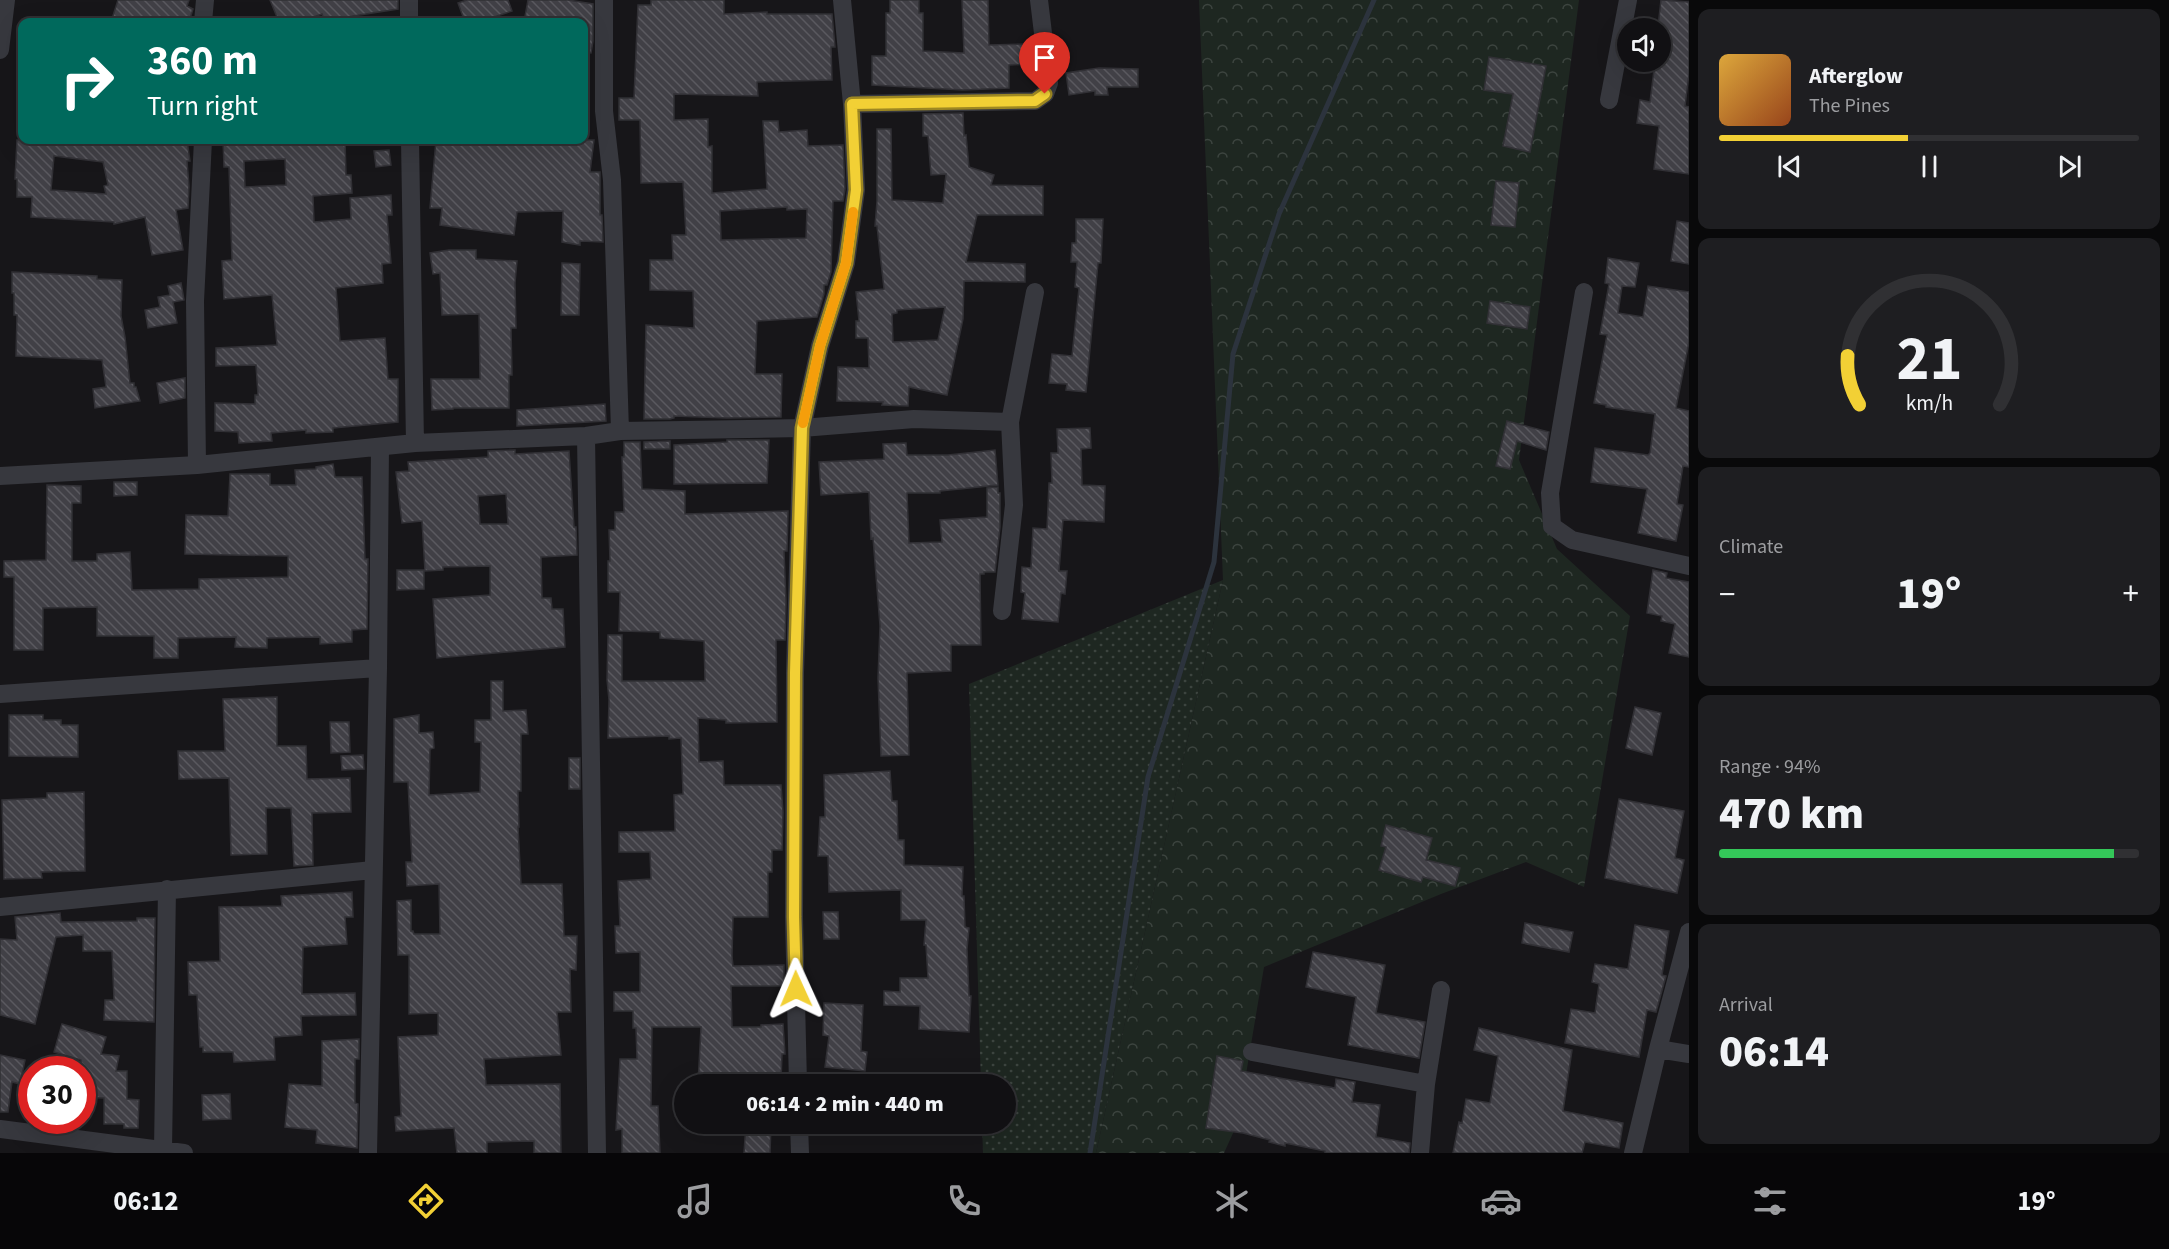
<!DOCTYPE html>
<meta charset="utf-8">
<style>
body{margin:0;font-family:"Source Sans 3",sans-serif;background:#1e1e21;color:#f1f3f6;height:100vh;display:flex;flex-direction:column;font-size:22px;white-space:nowrap}
*{box-sizing:border-box;margin:0}
p{font-size:20px;color:#9c9da0}
.icon{flex:none;width:33px;height:33px;fill:none;stroke:currentColor;stroke-width:2;stroke-linecap:round;stroke-linejoin:round}
.map{position:relative;flex:1;overflow:hidden}
.side{display:flex;flex-direction:column;gap:9px;padding:9px;background:#09090a;width:480px}
.side>*{flex:none}
.guide{position:absolute;left:18px;top:18px;width:570px;height:126px;border-radius:12px;box-shadow:0 6px 24px #0002,0 0 0 2px #303033;background:#00695c;color:#fff;overflow:hidden}
.fabs{position:absolute;left:1617px;top:18px;display:grid;gap:12px}
.fabs a{display:grid;place-items:center;width:54px;height:54px;border-radius:50%;background:#111013;box-shadow:0 6px 24px #0002,0 0 0 2px #303033;font-size:30px}
.speed{position:absolute;left:18px;top:1056px;display:flex;gap:12px;font-size:30px;font-weight:700;text-align:center}
.speed>*{display:grid;place-content:center;width:78px;height:78px;border-radius:50%;background:#111013;box-shadow:0 6px 24px #0002,0 0 0 2px #303033;line-height:1}
.speed .limit{border:9px solid #d22;background:#fff;color:#111}
.pin{position:absolute;display:grid;place-items:center;width:51px;height:51px;color:#fff;margin:-62px -26px;border-radius:50% 50% 50% 0;rotate:-45deg;box-shadow:0 0 6px #0007}
.pin .icon{rotate:45deg}
.me{position:absolute;width:66px;margin:-33px;rotate:359deg;stroke-linejoin:round;filter:drop-shadow(0 0 4px #0008)}
.turn{display:flex;align-items:center;gap:21px;height:126px;padding:0 30px;font-size:27px}
.turn .icon{width:78px;height:78px;stroke-width:2.5}
.turn b{display:block;font-size:42px;line-height:51px}
.big{font-size:45px;font-weight:800;line-height:1.1}
.side .widget{flex:1;display:flex;flex-direction:column;justify-content:center;gap:9px;min-width:0;padding:0 21px;border-radius:12px;background:#1e1e21}
.side .dial{align-items:center;gap:0}
.dial svg{height:156px;overflow:visible;fill:none;stroke:#303033;stroke-width:7;stroke-linecap:round;text-anchor:middle}
.dial text{fill:#f1f3f6;stroke:none}
.song{display:flex;align-items:center;gap:18px}
.cover{width:72px;height:72px;border-radius:9px;background:linear-gradient(135deg,hsl(40 70% 55%),hsl(20 70% 35%))}
.played{height:6px;border-radius:3px;background:linear-gradient(90deg,#f2d035 45%,#303033 45%)}
.keys{display:flex;justify-content:space-around;direction:ltr}
.heat{display:flex;justify-content:space-between;align-items:center;font-size:33px;direction:ltr}
.charge{height:9px;border-radius:4px;background:linear-gradient(90deg,#34c759 94%,#303033 0)}
.trip{position:absolute;left:674px;top:1074px;width:342px;height:60px;border-radius:30px;background:#111013;box-shadow:0 6px 24px #0002,0 0 0 2px #303033;font-weight:800;line-height:60px;text-align:center}
.tabs{display:flex;height:96px;justify-content:space-around;align-items:center;background:#070608;color:#9c9da0}
.tabs .icon{width:42px;height:42px}
.tabs .selected{color:#f2d035}
.tabs b{font-size:27px;color:#f1f3f6}
main{display:flex;flex:1;min-height:0}
.map>svg:first-child{display:block}
.grass{fill:url(#grass-dots)}
.forest{fill:url(#forest-crowns)}
.lines{fill:none;stroke-linecap:round;stroke-linejoin:round}
.stream{stroke:#2c333d;stroke-width:5}
.building{fill:url(#building-back-hatch);stroke:#313035;stroke-width:1.5;fill-rule:evenodd}
.minor{stroke:#37383e;stroke-width:18}
.route-casing{stroke:#9d8722;stroke-width:15}
.route{stroke:#f2d035;stroke-width:10}
.slow{stroke:#f59e0b;stroke-width:10}
</style>
<main>
<div class="map">
<svg width="1689" height="1153" viewBox="0 0 1689 1153">
<defs>
<pattern id="grass-dots" width="8" height="8" patternUnits="userSpaceOnUse" patternTransform="scale(1.5)"><rect width="8" height="8" fill="#1e2721"/><path d="M2 2h.1M6 6h.1" fill="none" stroke="#3c443f" stroke-width="1.8" stroke-linecap="round"/></pattern>
<pattern id="forest-crowns" width="20" height="18" patternUnits="userSpaceOnUse" patternTransform="scale(1.5)"><rect width="20" height="18" fill="#1e2721"/><path d="M2 6a3 3 0 1 1 6 0M12 15a3 3 0 1 1 6 0" fill="none" stroke="#3c443f"/></pattern>
<pattern id="building-back-hatch" width="6" height="6" patternUnits="userSpaceOnUse" patternTransform="scale(1.5)"><rect width="6" height="6" fill="#414046"/><path d="M-1 5l2 2M0 0l6 6M5-1l2 2" fill="none" stroke="#5a595f"/></pattern>
</defs>
<rect width="100%" height="100%" fill="#171619"/>
<path class="grass" d="M1223,580L1096,1153H983L982,1124H1005V1084H981L969,684Z"/>
<path class="forest" d="M1199,0H1579L1519,460L1557,549L1630,616L1584,887L1526,862L1441,894L1264,967L1238,1122L1224,1153H1096L1223,580Z"/>
<g class="lines">
<path class="stream" d="M1090,1153L1148,777L1214,562L1233,354L1279,214L1374,0"/>
</g>
<path class="building" d="M118,0H189L187,6L193,9L189,22H163L143,17L141,22H111Z
M270,0H398V9L353,16L329,22H325L322,14L300,22H279Z
M467,0H508L512,11L479,22H465L458,3Z
M528,0H568L593,4V41L591,53L584,52V22H524Z
M651,0H724V14L767,12V14H832L835,47H831L832,80L757,82L758,96L674,94V120L708,119V147L712,146V193L767,189L763,121H778L779,132L807,130L808,146L843,145L845,189L843,201H833L831,272L827,285H824V294L817,317L757,321L755,374H782L781,417L727,418L674,416V418L670,419H644L646,325L694,328L693,291L650,290V260H673L672,235H686L683,182L641,183L640,120H619V98H634L638,5H651ZM787,207V210L807,209L806,238L721,240L720,211Z
M890,0H919V13H923V51L964,53L962,0H988L989,45L1031,44L1032,64L1009,65V88L963,90L872,85V56H886V13H890Z
M1661,0L1689,2V73L1685,106L1689,107V174L1654,169L1659,126L1637,123L1640,100L1650,102L1655,62H1660L1663,28L1658,27Z
M1489,57L1546,66L1530,152L1503,146L1513,94L1484,90Z
M1099,68L1138,69V87H1107L1108,95H1095V91L1069,95L1066,73Z
M963,113L964,136L966,135L969,167L994,175L991,185L1043,186V215H977L966,262L1025,264V282L964,281L963,319L947,395L909,387L908,406L882,405L883,402L837,401L838,367L869,368L868,338H856V321H859L856,292L884,289L877,226H875L877,201V129H891L892,200L943,203L946,174L931,175L928,136H923V114ZM945,307L938,340L893,342L892,314L897,313V310Z
M17,140H88L117,143L116,140H187L190,161H187L189,186L188,208L176,210L183,250L152,255L145,217L114,224V222L31,217L32,197H17V179H15ZM54,156L103,162L108,185L104,186L106,194L51,190Z
M223,140H345L346,175H351L352,193L313,196L314,222L351,219L350,198L391,195L392,215H387L391,263L382,264L383,283L336,288L340,341L385,338L388,379H398V422L333,428V432L306,433V430L271,433L272,441L239,443L238,432L215,431V403L255,404V395H258L256,365L216,366V348L277,345L272,295L224,299L222,261L232,260L229,167H224ZM285,159L286,185L245,187L244,161Z
M436,140H594L590,172H600V215H602L603,242L580,241V245L562,242L563,211L517,212L514,235L440,225L442,208H430Z
M389,150L391,165L376,167L374,151Z
M1496,181L1519,183L1515,227L1491,225Z
M1076,219H1103L1101,263H1098L1086,392L1066,390L1067,384L1049,383L1052,354L1072,356L1079,288L1075,287L1077,262H1071L1072,243H1076Z
M1677,221L1689,223V264L1671,261Z
M449,250H476V259L517,261L515,283L516,328H511L512,375H509V408H453V409L432,410L431,379H480L479,314L442,315L440,273L433,274L430,253Z
M1608,258L1639,263L1635,287L1622,286L1618,313L1643,317L1648,286L1689,292V342L1676,408L1689,411V467L1683,466L1677,504L1683,505L1676,541L1638,533L1647,489L1591,482L1595,448L1648,455L1650,453L1655,414L1606,407V405L1594,403L1607,335L1600,334L1609,284L1605,283Z
M562,263L580,264L579,315H561Z
M12,272L97,276V279L122,280L121,316L125,337L130,383H134V387H136L140,401L95,408L93,389L106,387L102,360L16,356L17,315H14V293H12Z
M181,283L184,300L173,302L177,323L148,328L145,310L160,307L158,297L170,295L168,286Z
M1490,301L1530,307L1527,329L1487,323Z
M185,378V398L160,403L157,383Z
M605,404L606,421L517,426V410Z
M1507,421L1549,432L1546,450L1517,441L1510,469L1496,466Z
M1090,428L1091,448L1081,449L1082,485L1105,486L1104,522L1063,520L1059,571H1067L1065,594L1061,593L1058,622L1022,619L1025,593L1021,592L1022,567L1031,568L1033,528L1047,529L1049,483H1052L1051,453H1058L1057,429Z
M727,440H769L767,483L674,484V445L727,442Z
M670,441V449H644V442Z
M624,442H640L642,489L685,491V514L788,511L787,551H784L786,602L785,640H776L777,722L726,723V720L698,718L699,762L723,761L724,785H781L783,812L782,850H772V872H768V917H733L732,956L733,966L784,965V986H731L732,1027H761V1025L783,1024L785,1054H782L781,1081L741,1080V1084H698L701,1027H652L651,1106H658L660,1153H622V1129L616,1130L620,1059H637L636,1028H633V1011H614V992H640V952L616,953L615,926H620L618,881L651,879L650,852H619V832L675,831L674,795L683,794L681,738L669,739V736L608,738L609,700L607,680L608,635H622V681H705L704,641L660,638V632L619,631L620,592H608V561H610L609,530H615V512H624L622,457H624Z
M906,443L907,455H948L995,450L998,485L940,491V493H907L909,543L942,542L940,520L987,517V488L998,487V493H1000V527L995,572H984V574H980L981,645H951V671L907,673L909,755L881,756L878,678L880,626L873,538L871,539L869,492L821,495L819,462L884,459L883,444Z
M515,450V454L569,451L574,527H576L577,555L541,557L542,598H551L552,609H563L565,647L437,658L433,599L490,595V566L443,567V570L425,571L422,521L402,523L396,472L409,471L408,462L488,457V451ZM506,494L508,524H480L478,496Z
M333,464L335,477H362L365,559H368L367,629L352,630V642L320,644V637L267,638V648L235,647L236,637L178,638V658H154V636H97V607L43,608V650H14V577H4V561L46,560L47,485L81,486V503H72V561H97V554L130,552L132,590L199,589V579L288,577V556L185,554L186,515L228,516L230,474H270V485H296L295,470L316,469V467Z
M114,482H137V495L114,496Z
M397,570H424V589L397,590Z
M1653,570L1667,573L1666,578L1689,582V657L1669,653L1675,624L1661,621L1662,616L1647,613Z
M491,681H503V711L526,710L528,734H521V791H518L519,827H518L521,884H562L564,936H577L576,970L570,969L571,1012H557L561,1055L484,1059L486,1085L560,1084L561,1153H534V1141L487,1142V1153H457L454,1128L396,1131L395,1117L401,1116L398,1037L438,1035V1013L409,1014V955H398L397,901L411,900V931H413L414,934H440L439,884L407,886L406,862H412L408,782H394V719L419,715V733L433,732L434,748L430,749L429,795L480,792L481,742H475V720H491Z
M277,697V746H306L307,779L350,778L351,812L312,813L313,865L294,866L291,808H266L267,854L231,855L229,778L179,779L178,751H225L223,699Z
M1635,707L1661,713L1652,755L1626,748Z
M9,715H43V720H61V725H78V757L9,756Z
M330,722H349L350,752L331,753Z
M363,755L364,769L342,770L341,756Z
M569,758H580V789H569Z
M890,771L892,801H897L898,840H904V865L963,867L962,896H964L965,927L969,928L967,949L969,996H971L969,1032L919,1029L920,1006L884,1005V991L900,992V978H928L926,945H924L926,920H901V890L829,892L828,856H818L820,817H825L824,775Z
M84,792L85,871L41,872L42,878L4,879L2,800L47,798V793Z
M1619,799L1684,811L1675,858L1684,860L1677,893L1605,878Z
M1386,825L1432,838L1426,860L1460,868L1455,886L1423,877L1421,882L1379,870L1386,847L1381,846Z
M352,892L353,917H345L347,944L303,947L302,994L355,993L356,1015L301,1016L302,1035L274,1037L275,1060L234,1062L233,1052H203V1047H200L197,995H189L188,962L220,961L219,907L282,906L281,896Z
M823,912H838L839,939H824Z
M60,913L61,922L137,921V918H155L154,1022L104,1020L105,1000H114L112,951H83V935L56,937L35,1024L0,1015V939L17,940L15,917Z
M1525,923L1573,932L1569,952L1522,943Z
M1635,925L1669,931L1662,975L1666,976L1656,1012L1647,1010L1639,1057L1565,1043L1571,1009L1595,1013L1599,984L1592,982L1595,964L1628,969Z
M1313,952L1385,965L1376,1013L1425,1022L1419,1058L1348,1045L1356,997L1306,987Z
M824,1003L863,1005L861,1051L867,1052L865,1071L825,1067L829,1036L823,1035Z
M62,1024L106,1037L101,1054L119,1056L116,1071H127V1099L139,1100L138,1128H124V1124H104V1098L82,1097L81,1060L54,1052Z
M1479,1028L1572,1050L1563,1111L1623,1123L1619,1148L1585,1142L1582,1153H1453L1459,1122L1462,1123L1466,1099L1490,1103L1498,1056L1474,1050Z
M359,1039V1059H355V1103L358,1104L357,1148L316,1143L317,1130L285,1127L289,1084L322,1086V1041Z
M0,1055L25,1060L20,1084L12,1082L8,1112H0Z
M1217,1056L1243,1061L1241,1071L1335,1088L1336,1079L1355,1082L1352,1102L1380,1105L1376,1137L1410,1143L1409,1153H1325V1151L1285,1143V1146L1269,1142L1270,1140L1243,1133L1206,1128Z
M230,1094L231,1119L203,1120L202,1095Z
M746,1124L771,1125L770,1153H744Z"/>
<g class="lines">
<path class="minor" d="M604,0V111L612,180L620,431
M203,22L205,0
M409,22V0
M0,50L6,0
M1609,100L1628,0
M852,104L1035,101L1045,94L1049,83L1039,0
M410,140L415,443
M1584,292L1550,493L1552,526L1572,540L1689,566
M586,436L597,1153
M197,465L195,301L203,140
M0,476L197,465L415,443L586,436L620,431L802,428L914,419L1010,422
M1002,611L1014,505L1010,422L1035,292
M0,694L378,668
M0,907L373,870
M1658,1049L1689,1054
M1252,1052L1426,1084
M798,1084L794,917L795,673L802,428L820,346L846,263L856,190L852,104L842,0
M799,1124L800,1153
M0,1129L184,1153
M163,1150L167,889
M368,1153L378,668L380,447
M1420,1153L1426,1084L1441,990
M1633,1153L1658,1049L1689,932"/>
</g>
<g class="lines">
<g class="route-casing">
<path id="route" d="M796,989L794,917L795,673L802,428L820,346L846,263L856,190L852,104L1035,101L1045,94"/>
</g>
<use href="#route" class="route"/>
<path class="slow" d="M803,423L820,346L846,263L853,212"/>
</g>
</svg>
<div class="fabs">
<a><svg class="icon" aria-label="sound" viewBox="0 0 24 24"><path d="M4 9h4l5-4v14l-5-4H4zM17 9q2 3 0 6"/></svg></a>
</div>
<div class="speed"><div class="limit">30</div></div>
<div class="pin" style="left:1045px;top:94px;background:#d93025"><svg class="icon" aria-label="arrive" viewBox="0 0 24 24"><path d="M6 21V4h12l-3 4 3 4H6"/></svg></div>
<svg class="me" style="left:796px;top:989px" viewBox="-20 -20 40 40"><path d="M0-17L14 15 0 8-14 15z" fill="#f2d035" stroke="#fff" stroke-width="4"/></svg>
<div class="trip">06:14 · 2 min · 440 m</div>
<div class="guide">
<div class="turn"><svg class="icon" aria-label="right" viewBox="0 0 24 24"><path d="M7 20v-9h11M14 6l5 5-5 5"/></svg><div><b>360 m</b>Turn right</div></div>
</div>
</div>
<section class="side">
<div class="widget">
<div class="song"><i class="cover"></i><div><b>Afterglow</b><p>The Pines</p></div></div>
<div class="played"></div>
<div class="keys"><svg class="icon" aria-label="previous" viewBox="0 0 24 24"><path d="M18 5L8 12l10 7zM5 5v14"/></svg><svg class="icon" aria-label="pause" viewBox="0 0 24 24"><path d="M8 5v14M16 5v14"/></svg><svg class="icon" aria-label="next" viewBox="0 0 24 24"><path d="M6 5l10 7-10 7zM19 5v14"/></svg></div>
</div>
<div class="widget dial"><svg viewBox="0 0 100 80">
<path d="M14 69A42 42 0 1 1 86 69"/>
<path d="M14 69A42 42 0 0 1 8 44" stroke="#f2d035"/>
<text x="50" y="56" font-size="32" font-weight="700">21</text>
<text x="50" y="72" font-size="11">km/h</text>
</svg></div>
<div class="widget"><p>Climate</p>
<div class="heat"><a>−</a><b class="big">19°</b><a>+</a></div>
</div>
<div class="widget"><p>Range · 94%</p><b class="big">470 km</b><div class="charge"></div></div>
<div class="widget"><p>Arrival</p><b class="big">06:14</b></div>
</section>
</main>
<nav class="tabs">
<b>06:12</b>
<svg class="icon selected" aria-label="directions" viewBox="0 0 24 24"><path d="M12 3l9 9-9 9-9-9zM9 14v-3h6M13 9l2 2-2 2"/></svg>
<svg class="icon" aria-label="music" viewBox="0 0 24 24"><path d="M9 18V5l10-2v13"/><circle cx="6" cy="18" r="3"/><circle cx="16" cy="16" r="3"/></svg>
<svg class="icon" aria-label="phone" viewBox="0 0 24 24"><path d="M5 4h4l2 5-3 2q2 4 5 5l2-3 5 2v4C11 20 4 13 5 4z"/></svg>
<svg class="icon" aria-label="climate" viewBox="0 0 24 24"><path d="M12 3v18M4 7l16 10M4 17L20 7"/></svg>
<svg class="icon" aria-label="car" viewBox="0 0 24 24"><path d="M5 17H2v-5l4-1 3-4h7l3 4 3 1v5h-3M9 17h6M6 11h13"/><circle cx="7" cy="17" r="2"/><circle cx="17" cy="17" r="2"/></svg>
<svg class="icon" aria-label="filters" viewBox="0 0 24 24"><path d="M4 7h16M4 17h16"/><circle cx="9" cy="7" r="2"/><circle cx="15" cy="17" r="2"/></svg>
<b>19°</b>
</nav>
